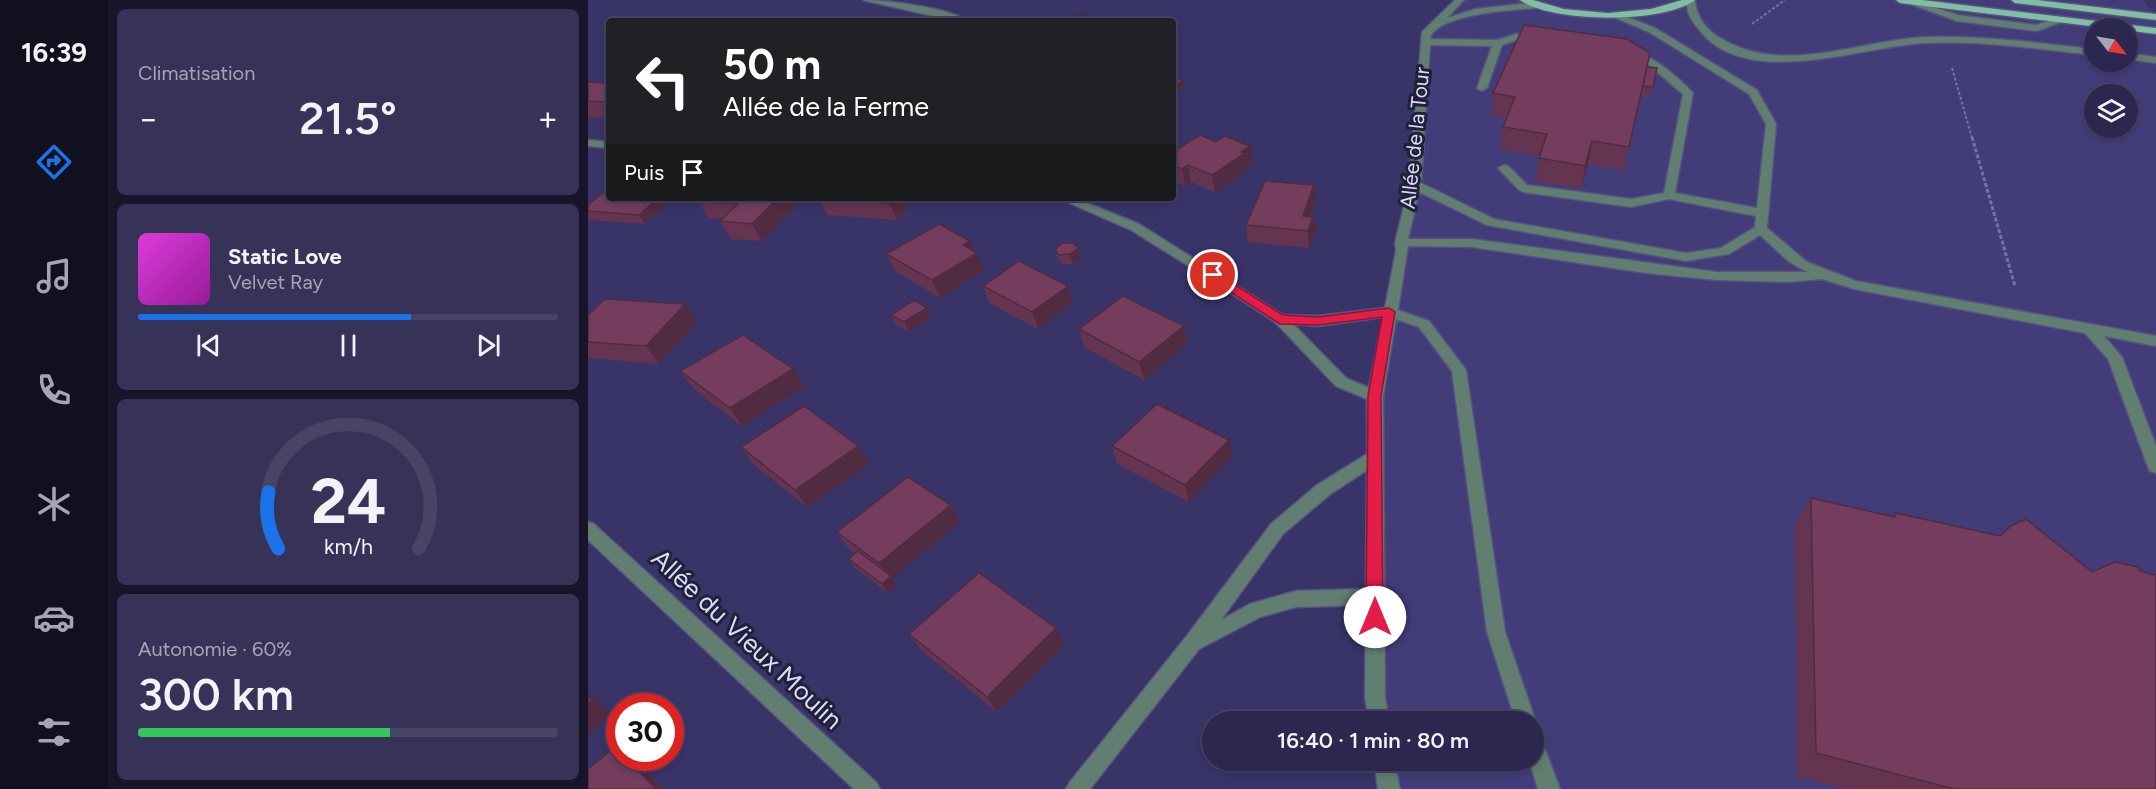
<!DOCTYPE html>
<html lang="fr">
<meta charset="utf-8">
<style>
body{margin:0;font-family:Figtree,sans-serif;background:#373358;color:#f1f3f6;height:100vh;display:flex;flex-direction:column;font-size:22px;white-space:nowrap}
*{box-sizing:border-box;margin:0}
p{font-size:20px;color:#a6a5b6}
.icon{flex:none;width:33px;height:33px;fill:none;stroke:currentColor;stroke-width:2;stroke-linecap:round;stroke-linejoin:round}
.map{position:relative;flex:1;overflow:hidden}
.drawer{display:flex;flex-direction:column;gap:9px;padding:9px;background:#18152b;width:480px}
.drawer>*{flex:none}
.guide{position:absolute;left:18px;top:18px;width:570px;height:183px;border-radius:6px;box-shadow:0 3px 9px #0003,0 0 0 2px #474466;background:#202124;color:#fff;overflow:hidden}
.needle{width:39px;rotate:121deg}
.fabs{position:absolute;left:1496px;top:18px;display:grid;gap:12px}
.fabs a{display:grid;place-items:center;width:54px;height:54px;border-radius:50%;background:#2b274e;box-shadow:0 3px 9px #0003,0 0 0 2px #474466;font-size:30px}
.speed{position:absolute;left:18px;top:693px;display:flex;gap:12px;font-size:30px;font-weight:700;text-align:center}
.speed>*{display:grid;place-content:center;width:78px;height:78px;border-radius:50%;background:#2b274e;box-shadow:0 3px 9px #0003,0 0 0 2px #474466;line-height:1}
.speed .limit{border:9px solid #d22;background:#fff;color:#111}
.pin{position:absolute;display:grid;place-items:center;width:51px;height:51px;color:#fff;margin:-26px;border:3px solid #fff;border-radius:50%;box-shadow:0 2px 6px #0007}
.me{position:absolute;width:66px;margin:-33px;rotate:0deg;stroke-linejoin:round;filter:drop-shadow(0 0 4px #0008)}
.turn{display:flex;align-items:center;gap:21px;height:126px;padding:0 18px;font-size:27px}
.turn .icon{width:78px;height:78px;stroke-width:2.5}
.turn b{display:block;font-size:42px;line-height:51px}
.then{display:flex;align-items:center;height:57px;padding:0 18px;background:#0003;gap:12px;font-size:22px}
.big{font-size:45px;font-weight:600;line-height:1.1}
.drawer .card{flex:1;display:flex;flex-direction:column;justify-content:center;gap:9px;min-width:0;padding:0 21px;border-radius:9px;background:#373358}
.drawer .dial{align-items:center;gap:0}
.dial svg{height:156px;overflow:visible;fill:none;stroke:#474466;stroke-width:7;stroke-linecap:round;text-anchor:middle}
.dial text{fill:#f1f3f6;stroke:none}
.song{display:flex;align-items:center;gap:18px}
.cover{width:72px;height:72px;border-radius:9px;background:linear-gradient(135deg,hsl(300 70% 55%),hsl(300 70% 35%))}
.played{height:6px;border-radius:3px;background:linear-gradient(90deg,#1a73e8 65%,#474466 65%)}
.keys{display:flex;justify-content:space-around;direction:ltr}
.heat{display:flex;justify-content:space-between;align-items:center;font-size:33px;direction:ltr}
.charge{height:9px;border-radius:4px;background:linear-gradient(90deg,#34c759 60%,#474466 0)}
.trip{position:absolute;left:614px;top:711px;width:342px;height:60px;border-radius:30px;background:#2b274e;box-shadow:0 3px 9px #0003,0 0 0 2px #474466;font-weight:600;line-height:60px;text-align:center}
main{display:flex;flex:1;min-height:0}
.menu{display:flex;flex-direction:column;width:108px;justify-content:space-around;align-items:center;background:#11101f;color:#a6a5b6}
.menu .icon{width:42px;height:42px}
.menu .on{color:#1a73e8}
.menu b{font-size:27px;color:#f1f3f6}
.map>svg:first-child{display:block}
.built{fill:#423d79;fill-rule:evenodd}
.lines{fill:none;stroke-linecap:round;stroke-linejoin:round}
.minor-casing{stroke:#565282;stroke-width:3}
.major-casing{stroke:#565282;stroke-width:3}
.path-far1{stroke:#76739f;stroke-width:2;stroke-dasharray:3 2;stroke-linecap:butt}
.path{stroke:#76739f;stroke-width:3;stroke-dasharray:4 2;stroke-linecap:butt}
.minor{fill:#617e71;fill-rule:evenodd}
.major{fill:#80bfa4;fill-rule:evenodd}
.wall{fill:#643450}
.shaded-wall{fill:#512b41}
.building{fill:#743d5d;stroke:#512b41;stroke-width:1.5}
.route{fill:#e11d48;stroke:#92132f;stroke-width:1.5}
.labels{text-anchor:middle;stroke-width:6;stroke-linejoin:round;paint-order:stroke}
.street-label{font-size:21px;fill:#dadafb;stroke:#212038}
.near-street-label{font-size:26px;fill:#dadafb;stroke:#212038}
</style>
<main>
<nav class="menu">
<b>16:39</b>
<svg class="icon on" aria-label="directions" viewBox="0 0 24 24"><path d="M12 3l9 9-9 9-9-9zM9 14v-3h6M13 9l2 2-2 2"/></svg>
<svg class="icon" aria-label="music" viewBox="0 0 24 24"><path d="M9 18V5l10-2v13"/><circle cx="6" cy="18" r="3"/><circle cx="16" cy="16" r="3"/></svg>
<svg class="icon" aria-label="phone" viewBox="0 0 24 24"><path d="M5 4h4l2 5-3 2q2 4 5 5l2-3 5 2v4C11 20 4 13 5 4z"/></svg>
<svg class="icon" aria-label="climate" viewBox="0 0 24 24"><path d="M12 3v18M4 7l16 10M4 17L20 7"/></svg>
<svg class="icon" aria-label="car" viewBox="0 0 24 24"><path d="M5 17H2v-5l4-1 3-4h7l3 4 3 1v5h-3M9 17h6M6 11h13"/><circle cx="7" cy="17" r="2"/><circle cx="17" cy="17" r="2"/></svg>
<svg class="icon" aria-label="filters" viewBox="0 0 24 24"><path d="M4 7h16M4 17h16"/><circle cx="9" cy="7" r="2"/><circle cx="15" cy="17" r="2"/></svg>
</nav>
<section class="drawer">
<div class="card"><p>Climatisation</p>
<div class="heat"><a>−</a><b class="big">21.5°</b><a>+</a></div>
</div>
<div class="card">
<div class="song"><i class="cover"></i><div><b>Static Love</b><p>Velvet Ray</p></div></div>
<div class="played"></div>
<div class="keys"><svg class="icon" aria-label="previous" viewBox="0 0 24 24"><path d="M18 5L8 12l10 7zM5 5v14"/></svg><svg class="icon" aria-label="pause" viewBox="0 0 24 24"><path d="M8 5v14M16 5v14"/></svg><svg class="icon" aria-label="next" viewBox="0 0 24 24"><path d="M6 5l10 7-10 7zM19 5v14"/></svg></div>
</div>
<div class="card dial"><svg viewBox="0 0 100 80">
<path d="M14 69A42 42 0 1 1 86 69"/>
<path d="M14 69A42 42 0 0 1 9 40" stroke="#1a73e8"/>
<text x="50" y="56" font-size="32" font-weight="700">24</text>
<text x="50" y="72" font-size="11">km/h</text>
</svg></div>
<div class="card"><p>Autonomie · 60%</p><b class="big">300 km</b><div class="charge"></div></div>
</section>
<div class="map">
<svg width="1568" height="789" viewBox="0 0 1568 789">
<rect width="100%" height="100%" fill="#393468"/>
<path class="built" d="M872,0H1555L1568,16V789H801L796,761L945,760V722H791L787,396L827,185L837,42ZM1506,28H1539V62H1506ZM1506,94H1539V128H1506Z"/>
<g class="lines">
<g class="minor-casing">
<path id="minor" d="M275,0C297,0 363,8 379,21H367Z
M867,0H876L859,18L888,9L948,2L952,5L948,8C925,10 847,14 842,39L909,40L928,34L954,40L949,43L929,40L914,45L899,88L894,91L889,88L904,46L842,45L833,183L906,219L1098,253L1133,248L1167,227L1168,216L1081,199L1043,207L935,192L931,190L910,168L916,165L920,166L939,185L1043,199L1076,193L1095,94L1054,59L1039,55C1055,44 1094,81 1105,93L1087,193L1169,208L1178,124L1161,94L1061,32L1021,15L1029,13L1067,28L1169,90L1188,124L1179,228L1219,262L1268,281L1568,336V346L1516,336L1534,357L1568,446V473L1562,471L1560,467L1520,359L1497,333L1266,289L1234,279L1199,282L1129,280L1058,273L884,247L820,246L810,310L841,321L878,370L917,632L948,722L945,729V722H928L899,632L864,371L831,327L808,319L795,396L797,697L801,722H781L777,697L778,605L708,607L672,617L611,649L502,789H478L482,782L598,637L683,524L729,485L779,454V399L748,386L687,322L620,278L543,230L470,198H486L551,224L695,315L730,316L797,308L808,251L807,243L821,185L834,32ZM831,192L899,225L1098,261L1141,254L1172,235L1200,261L1219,272H1129L884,239H820ZM795,317L781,388L758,378L705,324L730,326ZM779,470L778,589L708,591L662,604L633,620L695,534L741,495Z
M1099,0H1107C1108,17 1119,31 1134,39C1198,76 1270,40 1338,37C1394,35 1450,43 1506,49V55C1450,49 1393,40 1337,43C1275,46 1161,90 1113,32C1104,21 1098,14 1099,0Z
M1324,0L1370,15L1448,25L1474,17L1479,20L1449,31L1369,21L1314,1Z
M1539,53L1568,57V63L1539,59Z
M0,140L21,142V148L0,146Z
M0,522L6,524L288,782L292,789H266L0,540Z
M945,733L952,736L972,789H950L941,760H945Z
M786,760H806L812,789H790Z"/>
</g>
<g class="major-casing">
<path id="major" d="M932,0H945L976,9L1020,13L1063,9L1094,0H1107C1076,24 963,23 932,0Z
M1308,0H1334L1568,28V34L1312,3Z
M1423,0H1449L1568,14V20L1427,3Z"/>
</g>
<path class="path-far1" d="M1164,24L1197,0
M1364,68L1384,138"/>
<path class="path" d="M1384,137L1427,286"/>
<use href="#minor" class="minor"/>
<use href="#major" class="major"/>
</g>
<path class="wall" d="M1062,53L1036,170L1000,164L993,189L947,181L952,156L912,149L915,127L918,118L903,115L905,93Z
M1059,67L1069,68L1063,96L1053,94Z
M0,82L21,83V118L0,117Z
M628,142L664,163L658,166L659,170L627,192L603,182L597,186L585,181V152Z
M21,198H83L84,200L57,224L0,220V205Z
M113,198H216L174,241L143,239L132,221L134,219L121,218L110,201Z
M231,198H326L309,220L239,215Z
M727,202L722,217H725L728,229L721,248L660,242L658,225Z
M382,241L386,251L396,270L352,298L307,271L298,254Z
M490,248L492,258L485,264H474L470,259L467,250Z
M395,286H480L485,303L450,329L401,303Z
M97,304L109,322L71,364L0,358V315Z
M303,315L343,317L321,332L308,325Z
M596,326L599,344L556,380L496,347L491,329Z
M205,369L216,386L154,426L106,389L92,371Z
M641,440L644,457L601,502L529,464L524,446Z
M153,447L281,464L219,507L166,465Z
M1223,498L1306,516L1308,513L1504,572L1552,571L1568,789H1259L1209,776L1207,525Z
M363,505L372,522L304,578L309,585L300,593L267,568L261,559L267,554L261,549L249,532Z
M321,634L476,645L409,712L333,650Z"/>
<path class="shaded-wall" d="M595,81L597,89L585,95V86Z
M1004,141L1000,164L993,189L997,166Z
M662,146L664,163L658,166L659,170L627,192L624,175L653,152Z
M600,165L603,182L597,186L594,169Z
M726,185L727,202L719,225L715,216Z
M70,198H83L84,200L57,224L51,215Z
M190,198H216L174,241L164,224Z
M305,198H326L309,220L301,203Z
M725,217V225L727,219L728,229L721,248L720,231Z
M382,241L387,254L389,253L396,270L352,298L344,280L375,245Z
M490,248L492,258L485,264L482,254Z
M480,286L485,303L450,329L444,312Z
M97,304L109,322L71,364L58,346Z
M339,308L343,317L321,332L316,322Z
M596,326L599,344L556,380L551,362Z
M205,369L216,386L154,426L142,408Z
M641,440L644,457L601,502L597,485Z
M270,446L281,464L219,507L207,490Z
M363,505L372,522L304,578L309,585L300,593L294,584L301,578L291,563Z
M468,628L476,645L409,712L399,697Z
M0,691L24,715L0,735Z
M38,758H42L48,761L75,789H68Z"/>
<path class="building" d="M491,15L523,19L521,21H483Z
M215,16L242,20L207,21Z
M936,25L1039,39L1062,53L1041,147L1004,141L997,166L951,158L959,134L915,127L927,97L905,93Z
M1059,67L1069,68L1065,87L1055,86Z
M585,76L595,81L585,86Z
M0,82L21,83V101L19,102L0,101Z
M612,135L628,142L637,136L662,146L653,152L657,153L624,175L600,165L594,169L585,166V152Z
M677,181L726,185L715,216L725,217L720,231L658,225Z
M21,188V198H70L51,215L0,211V205Z
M113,198H190L164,224L132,221L150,204L110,201Z
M235,198H305L301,203Z
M351,224L382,241L375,245L389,253L344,280L298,254Z
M474,243H485L490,248L482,254L471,255L467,250Z
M431,261L480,286L444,312L395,286Z
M535,296L596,326L551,362L491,329Z
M17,299L97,304L58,346L0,342V315Z
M326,300L339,308L316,322L303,315Z
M155,335L205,369L142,408L92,371Z
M569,404L641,440L597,485L524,446Z
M216,406L270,446L207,490L153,447Z
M320,477L363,505L291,563L249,532Z
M1223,498L1307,517L1308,513L1412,536L1423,526L1438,519L1504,572L1527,562L1550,567L1552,571L1568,575V789H1366L1228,753Z
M270,551L303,576L294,584L261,559Z
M391,573L468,628L399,697L321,634Z
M0,696L4,700L0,703Z
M27,747L32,751V758H38L68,789H0V769Z"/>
<path class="route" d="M625,271L695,315L730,317L801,308L807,312L793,396L795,617L793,622L787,625L781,622L778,617L780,396L794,317L730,325L692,324L621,278L619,275Z"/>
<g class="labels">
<g class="street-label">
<text transform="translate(827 138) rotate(-84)" y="7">Allée de la Tour</text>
</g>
<g class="near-street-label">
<text transform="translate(159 639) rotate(43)" y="9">Allée du Vieux Moulin</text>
</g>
</g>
</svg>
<div class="fabs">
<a><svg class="needle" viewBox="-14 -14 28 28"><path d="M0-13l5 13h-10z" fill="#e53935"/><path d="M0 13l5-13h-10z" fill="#a6a5b6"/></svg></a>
<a><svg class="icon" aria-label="layers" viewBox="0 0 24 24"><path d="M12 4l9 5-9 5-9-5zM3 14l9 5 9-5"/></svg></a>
</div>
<div class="speed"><div class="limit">30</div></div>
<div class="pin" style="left:625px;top:275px;background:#d93025"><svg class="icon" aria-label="arrive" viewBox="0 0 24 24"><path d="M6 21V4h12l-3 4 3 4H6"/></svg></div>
<svg class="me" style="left:787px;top:617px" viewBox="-20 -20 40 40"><circle r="19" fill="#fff"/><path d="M0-13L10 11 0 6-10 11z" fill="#e11d48"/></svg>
<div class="trip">16:40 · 1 min · 80 m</div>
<div class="guide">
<div class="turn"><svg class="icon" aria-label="left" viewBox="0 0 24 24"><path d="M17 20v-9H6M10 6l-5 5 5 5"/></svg><div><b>50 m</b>Allée de la Ferme</div></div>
<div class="then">Puis<svg class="icon" aria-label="arrive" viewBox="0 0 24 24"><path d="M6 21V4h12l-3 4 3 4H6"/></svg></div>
</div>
</div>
</main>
